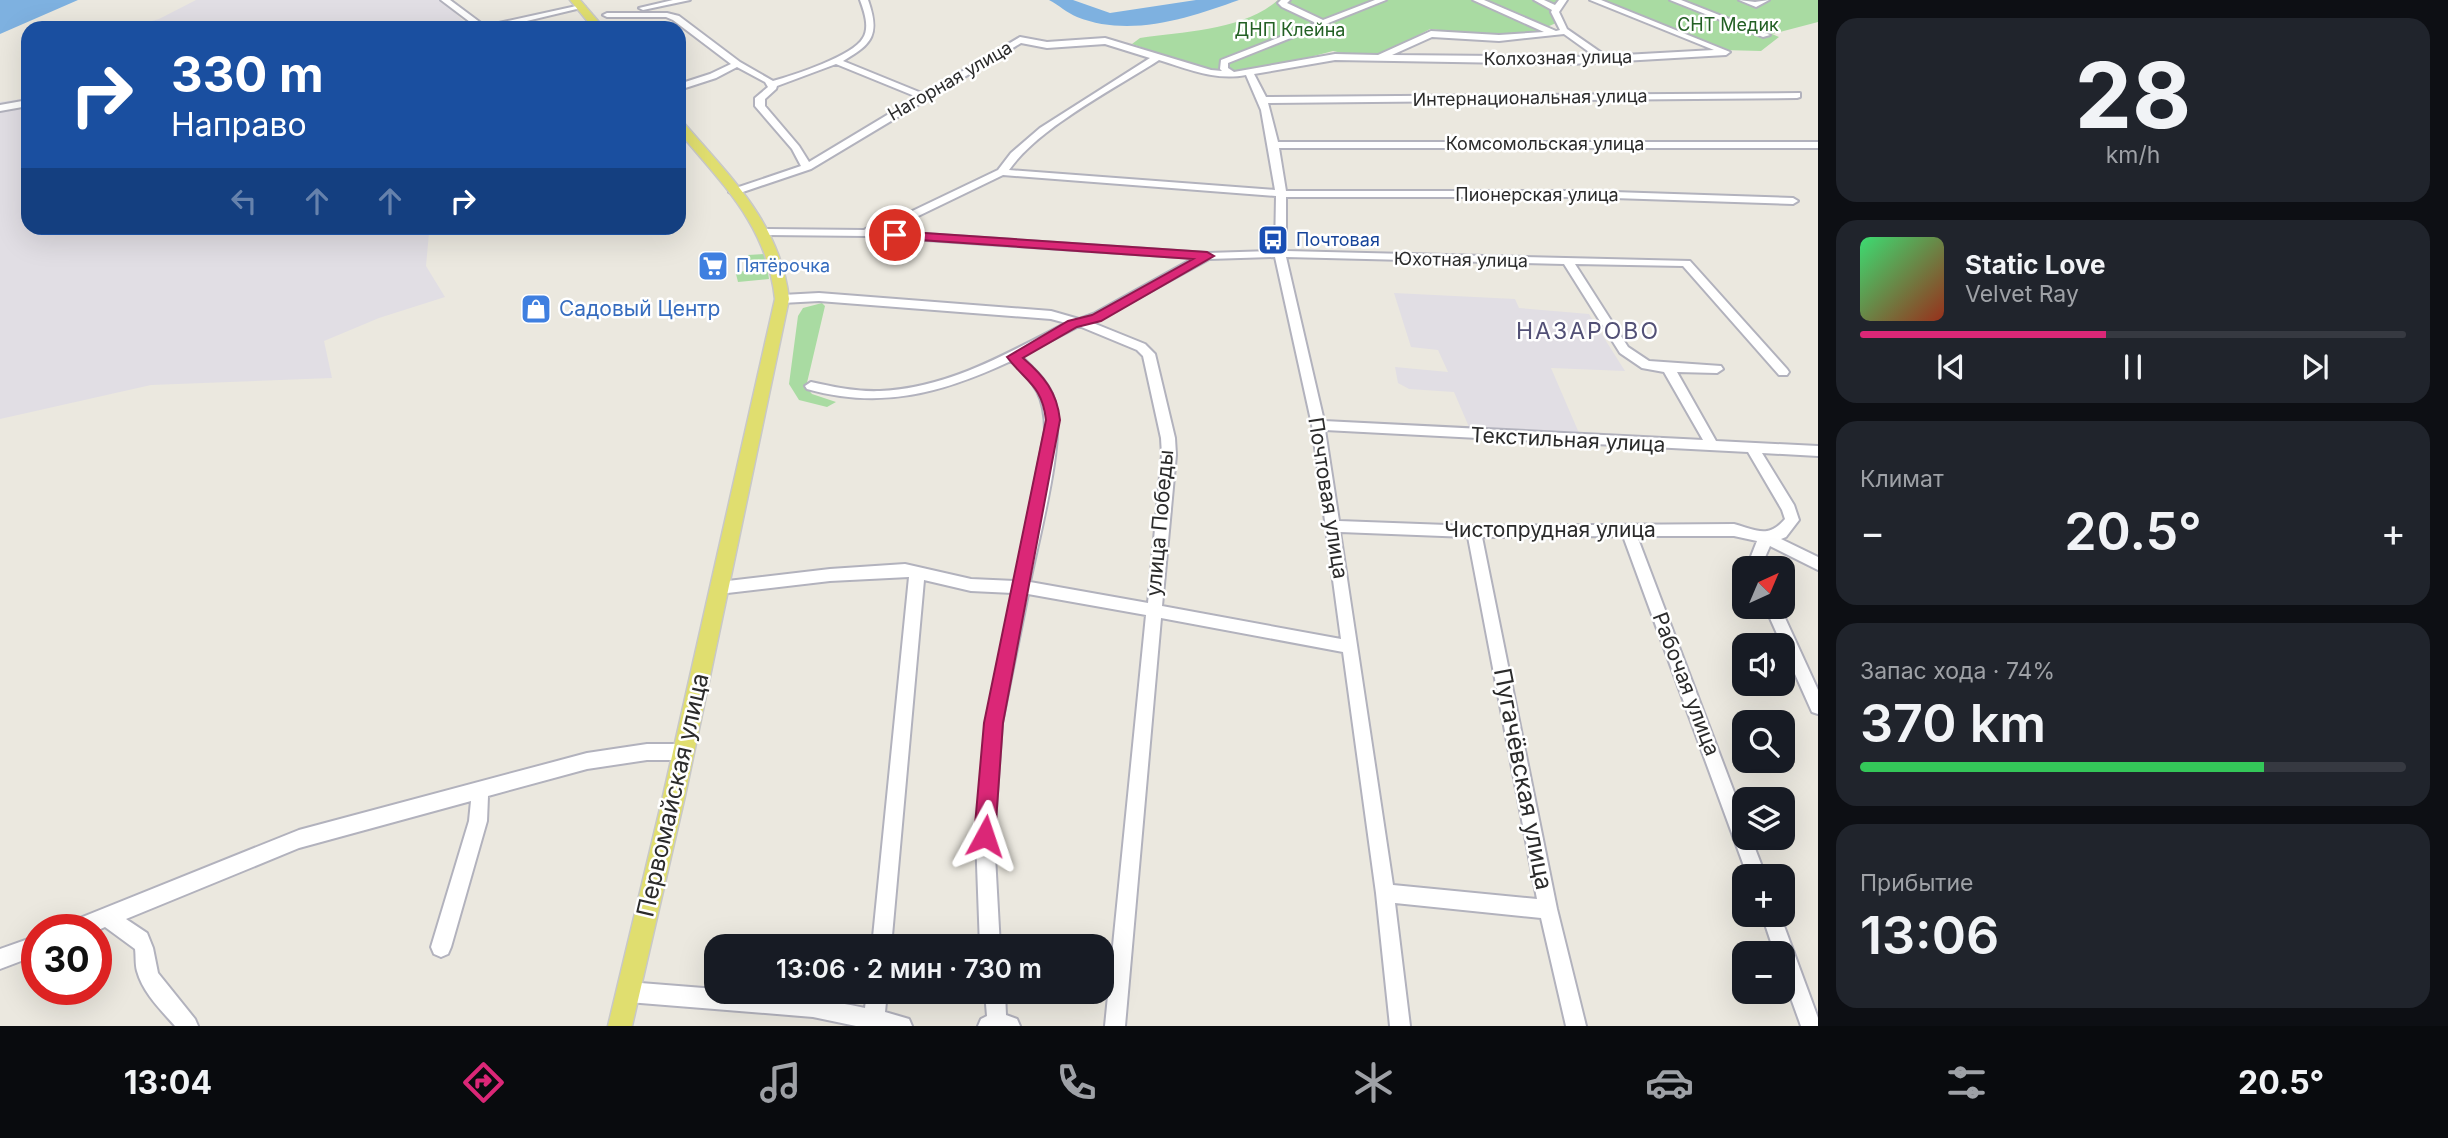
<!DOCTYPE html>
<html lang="ru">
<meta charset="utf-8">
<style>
body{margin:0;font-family:Inter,sans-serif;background:#20242c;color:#f1f3f6;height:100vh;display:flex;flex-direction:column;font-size:26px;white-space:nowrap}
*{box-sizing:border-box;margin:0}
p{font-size:23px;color:#9ea1a6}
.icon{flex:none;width:38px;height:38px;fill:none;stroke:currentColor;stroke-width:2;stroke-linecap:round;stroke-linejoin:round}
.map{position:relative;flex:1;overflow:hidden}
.side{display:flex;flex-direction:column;gap:18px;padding:18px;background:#0d0f14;width:630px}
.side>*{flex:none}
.top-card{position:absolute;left:21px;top:21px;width:665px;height:214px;border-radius:21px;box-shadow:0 7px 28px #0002;background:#1a4fa0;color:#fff;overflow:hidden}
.needle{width:46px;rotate:44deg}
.buttons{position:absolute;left:1732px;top:556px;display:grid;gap:14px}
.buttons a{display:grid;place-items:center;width:63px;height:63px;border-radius:14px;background:#171b24;box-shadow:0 7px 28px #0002;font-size:35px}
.speed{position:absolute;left:21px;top:914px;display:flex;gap:14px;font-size:35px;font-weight:700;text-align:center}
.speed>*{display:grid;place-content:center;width:91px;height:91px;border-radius:50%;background:#171b24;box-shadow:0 7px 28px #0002;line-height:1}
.speed .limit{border:10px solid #d22;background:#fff;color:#111}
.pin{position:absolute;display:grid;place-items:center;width:60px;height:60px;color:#fff;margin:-30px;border:4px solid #fff;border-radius:50%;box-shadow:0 2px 7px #0007}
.me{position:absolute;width:77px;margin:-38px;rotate:5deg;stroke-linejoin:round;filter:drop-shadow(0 0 5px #0008)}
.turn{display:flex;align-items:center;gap:24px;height:147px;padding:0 35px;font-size:32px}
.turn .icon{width:91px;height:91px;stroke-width:2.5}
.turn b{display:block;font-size:49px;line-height:60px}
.lanes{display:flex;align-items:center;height:66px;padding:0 35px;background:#0003;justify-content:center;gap:35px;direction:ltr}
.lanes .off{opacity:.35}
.big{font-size:52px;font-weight:600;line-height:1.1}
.side .card{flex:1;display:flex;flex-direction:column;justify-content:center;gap:10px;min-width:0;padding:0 24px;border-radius:21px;background:#20242c}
.side .dial{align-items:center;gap:0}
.dial b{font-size:91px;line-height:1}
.song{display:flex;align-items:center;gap:21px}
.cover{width:84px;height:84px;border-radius:10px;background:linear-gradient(135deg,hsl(140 70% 55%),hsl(10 70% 35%))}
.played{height:7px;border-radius:4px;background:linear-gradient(90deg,#db2777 45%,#363941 45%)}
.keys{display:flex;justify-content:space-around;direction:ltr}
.heat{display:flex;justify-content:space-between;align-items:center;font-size:38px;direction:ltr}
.charge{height:10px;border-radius:5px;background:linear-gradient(90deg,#34c759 74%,#363941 0)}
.trip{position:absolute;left:704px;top:934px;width:410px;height:70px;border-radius:21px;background:#171b24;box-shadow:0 7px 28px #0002;font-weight:600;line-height:70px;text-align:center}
.dock{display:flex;height:112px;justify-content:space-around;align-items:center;background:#090b0e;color:#9ea1a6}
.dock .icon{width:49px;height:49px}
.dock .on{color:#db2777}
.dock b{font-size:32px;color:#f1f3f6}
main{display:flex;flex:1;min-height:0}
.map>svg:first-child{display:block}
.industrial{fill:#e1dee4}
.green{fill:#a9dba2}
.water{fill:#7eb1e0}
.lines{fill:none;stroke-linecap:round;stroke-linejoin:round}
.minor-casing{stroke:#b2b2bd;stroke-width:4}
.major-casing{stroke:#c8c8c8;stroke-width:3}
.minor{fill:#fff;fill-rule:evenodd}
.major{fill:#e0de6f;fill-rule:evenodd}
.route{fill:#db2777;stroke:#8e194d;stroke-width:2}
.labels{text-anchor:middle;stroke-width:5;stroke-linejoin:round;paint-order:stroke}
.far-park-label{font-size:18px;fill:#236024;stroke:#fff}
.far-street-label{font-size:18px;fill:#2b2b2b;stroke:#fff}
.far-transit-label{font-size:18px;fill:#164399;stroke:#fff;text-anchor:start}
.far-shop-label{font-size:18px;fill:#366cbe;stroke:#fff;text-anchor:start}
.shop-label{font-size:21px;fill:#366cbe;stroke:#fff;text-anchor:start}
.street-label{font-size:21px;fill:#2b2b2b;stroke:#fff}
.neighbourhood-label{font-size:23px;letter-spacing:2px;fill:#525076;stroke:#fff}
.near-street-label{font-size:24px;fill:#2b2b2b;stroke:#fff}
</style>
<main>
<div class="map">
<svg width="1818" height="1026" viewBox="0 0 1818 1026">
<rect width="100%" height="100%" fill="#ebe8df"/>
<path class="industrial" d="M196,0H441L471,28H127L159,19Z
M28,98V228H465L429,233L426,266L445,297L379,318L324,341L332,378L151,385L0,419V102Z
M1394,293L1515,299L1519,308L1589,314L1625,371L1551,368L1579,433L1469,427L1454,392L1409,389L1398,383L1395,367L1448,372L1438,350L1411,347Z"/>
<path class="green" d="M1278,0H1559L1551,11L1556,23L1529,35L1497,36L1430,29L1380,55H1351L1333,51L1276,66L1228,72L1207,70L1132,44L1140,38C1185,31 1242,31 1278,0Z
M1597,0H1818V22L1772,34L1779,37L1761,51L1723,50Z
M765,254L769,279L738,282L736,274L746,270L748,255Z
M822,303L825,306L806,387L812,394L836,402L827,407L799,400L789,384L798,316L803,308Z"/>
<path class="water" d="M0,0H78L0,34Z
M1049,0H1073L1110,13L1196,0H1239C1189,18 1130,38 1077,17C1067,13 1059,5 1049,0Z"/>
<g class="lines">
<g class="minor-casing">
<path id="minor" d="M441,0H450L485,26L581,5L585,7L497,28H478Z
M673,0H690L643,10L639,8Z
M860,0H868C880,34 873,44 843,61L924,94L1020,37L1047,42L1105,38L1211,70L1222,71L1220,69L1221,60L1316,23L1282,7L1278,3L1281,0H1290L1287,3L1323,20L1375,0H1386L1228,63V68L1234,72L1335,54L1378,55L1431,31L1499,35L1544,32L1473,0H1484L1556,31L1560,30L1551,12L1552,10L1534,0H1544L1555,5L1559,0H1567L1559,12L1567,29L1606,56L1714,50L1590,0H1601L1730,52L1726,55L1571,64L1335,60L1254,74L1266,97L1800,93V97L1797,98L1268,103L1278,142H1818V148H1279L1286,191H1583L1793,198L1798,201L1793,204L1583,197H1286V251L1690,261L1787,369L1789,372L1787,375H1779L1683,266L1575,264L1628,347L1649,361L1721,366L1723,369L1717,373L1677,372L1716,441L1818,446V456L1762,453L1794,505L1799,520L1786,537L1781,539L1818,557V570L1770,546L1762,564L1763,569H1749L1748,564L1757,541L1734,536H1637L1745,821V838H1751L1766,877H1748L1623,536L1482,537L1557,909L1586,1026H1566L1541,918L1395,903L1410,1026H1390L1376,893L1343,652L1161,618L1125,1026H1105L1146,615L1028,594L1002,723L994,837L1000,947H980L976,837L986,723L1013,593L971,591L924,580L891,947H872L909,577L830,581L719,594L714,592L712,588L714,584L719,582L830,569L905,564L971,579L1015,581L1045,431C1045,397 1036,384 1011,361C942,393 882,410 807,389L805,386L811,382C834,387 857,392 880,391C948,388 1008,353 1066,323L1051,319L819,301L782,303L776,299L782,295L819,293L1051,311L1079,319L1095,313L1194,258L867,236L767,235L762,232L767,229L864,230L878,222L904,215L998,170L1011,153L1040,128L1150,58L1105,44L1047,48L1021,43L811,169L734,195L729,192L730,190L801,166L792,149L755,106V98L768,87L765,82L737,67L716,78L679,90V84L710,74L731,64L673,20L666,17H607L603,15L607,13H667L679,16L740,62L773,81C794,75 853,56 863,38C870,27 864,11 860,0ZM1564,34L1596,57L1392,55L1432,37L1499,41ZM1159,60C1188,69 1215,81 1246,75L1261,110L1275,190L1009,170C1038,128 1114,89 1159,60ZM836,64L917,97L809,162L799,146L765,106V99L776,89L777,86ZM1003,175L1276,196L1275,251L1207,253L878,231L912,219ZM1275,257L1312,425L1341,639L1162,606L1176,455L1175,438L1155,354L1145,344L1093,323L1209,259ZM1286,257L1564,264L1620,353L1642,368L1664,372L1703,440L1324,421ZM1079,326L1137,350L1143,356L1161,438L1162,455L1148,603L1030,582C1038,540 1067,436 1054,399C1048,381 1034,369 1021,356ZM1325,430L1748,452L1782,510L1785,519C1768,539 1756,530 1734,524L1474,526L1339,521ZM1340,532L1468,537L1537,899L1393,885Z
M1670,0H1681L1770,35L1763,37Z
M1739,0L1755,2L1769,0L1756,7Z
M28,100V106L0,111V105Z
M1765,607H1780L1818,690V714L1812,712Z
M647,744H684L690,747L692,752L690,757L684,760H647L587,769L488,796L487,821L451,947L448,954L441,957L434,954L431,947L469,821L471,801L299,848L126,919L147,933L153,948L158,973L195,1019L198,1026H175C161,1010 143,993 137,971C135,964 136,956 135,949L105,927L96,931L68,929L70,922L299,830L587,753Z
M1762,915H1780L1818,1018V1026H1801L1783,976V954H1775Z
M37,936V955L0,969V949Z
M628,982L716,989V992C767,992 815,998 865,1008L867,992H887L885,1012L909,1019L912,1026H856L813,1017L628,1002L621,999L618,992L621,985Z
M985,992H1005L1006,1015L1017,1019L1020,1026H978L981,1019L987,1016Z"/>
</g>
<g class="major-casing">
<path id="major" d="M570,0H580L604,28H593Z
M679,121L683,122C731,178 780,223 789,299L685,796L632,1026H608L663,796L775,299C767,226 724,186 679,132Z"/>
</g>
<use href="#minor" class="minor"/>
<use href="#major" class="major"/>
</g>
<path class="route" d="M895,231L1207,252L1214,256L1101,321L1077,327L1023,358C1044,376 1057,392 1060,420L1003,723L995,836L992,843L985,846L977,843L974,836L984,723L1046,420C1042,385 1026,382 1007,357L1068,321L1092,315L1193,259L891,238V232Z"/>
<defs>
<g id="bus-square" transform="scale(1.575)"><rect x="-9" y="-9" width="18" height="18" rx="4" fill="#1a4fb4" stroke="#fff"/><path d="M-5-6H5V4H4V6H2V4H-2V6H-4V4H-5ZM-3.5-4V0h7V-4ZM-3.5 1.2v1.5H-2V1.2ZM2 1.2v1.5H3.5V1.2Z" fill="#fff"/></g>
<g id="supermarket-square" transform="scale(1.575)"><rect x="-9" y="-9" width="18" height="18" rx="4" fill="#3f7fe0" stroke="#fff"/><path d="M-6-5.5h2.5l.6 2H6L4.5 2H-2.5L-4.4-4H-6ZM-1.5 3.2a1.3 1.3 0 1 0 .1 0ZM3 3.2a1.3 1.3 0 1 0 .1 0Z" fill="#fff"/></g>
<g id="shop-square" transform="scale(1.575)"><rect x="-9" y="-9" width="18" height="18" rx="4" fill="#3f7fe0" stroke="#fff"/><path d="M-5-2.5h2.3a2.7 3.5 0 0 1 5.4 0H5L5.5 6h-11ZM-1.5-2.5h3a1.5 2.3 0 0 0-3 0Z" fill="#fff"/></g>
</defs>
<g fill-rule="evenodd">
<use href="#bus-square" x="1273" y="240"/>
<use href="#supermarket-square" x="713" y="266"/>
<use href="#shop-square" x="536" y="309"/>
</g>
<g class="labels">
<g class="far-park-label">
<text x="1728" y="31">СНТ Медик</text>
<text x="1290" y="36">ДНП Клейна</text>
</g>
<g class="far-street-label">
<text transform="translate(1558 58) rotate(-1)" y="6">Колхозная улица</text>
<text transform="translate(950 81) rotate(-30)" y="6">Нагорная улица</text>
<text transform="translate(1530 98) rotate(-1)" y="6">Интернациональная улица</text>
<text x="1545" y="150">Комсомольская улица</text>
<text x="1537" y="201">Пионерская улица</text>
<text transform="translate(1461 260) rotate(1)" y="6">Юхотная улица</text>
</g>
<g class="far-transit-label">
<text x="1296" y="246">Почтовая</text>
</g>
<g class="far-shop-label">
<text x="736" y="272">Пятёрочка</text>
</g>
<g class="shop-label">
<text x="559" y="316">Садовый Центр</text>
</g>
<g class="street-label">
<text transform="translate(1568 440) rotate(3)" y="7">Текстильная улица</text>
<text transform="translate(1328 498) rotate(81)" y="7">Почтовая улица</text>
<text transform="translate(1160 523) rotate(-85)" y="7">улица Победы</text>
<text x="1550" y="537">Чистопрудная улица</text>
<text transform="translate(1686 684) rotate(69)" y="7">Рабочая улица</text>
</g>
<g class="neighbourhood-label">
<text x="1588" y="339">НАЗАРОВО</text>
</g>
<g class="near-street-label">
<text transform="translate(1523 779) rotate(79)" y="8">Пугачёвская улица</text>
<text transform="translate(673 795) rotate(-77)" y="8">Первомайская улица</text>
</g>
</g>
</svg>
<div class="buttons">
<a><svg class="needle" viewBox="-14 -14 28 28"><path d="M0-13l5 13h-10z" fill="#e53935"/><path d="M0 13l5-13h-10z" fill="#9ea1a6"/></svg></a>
<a><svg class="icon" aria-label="sound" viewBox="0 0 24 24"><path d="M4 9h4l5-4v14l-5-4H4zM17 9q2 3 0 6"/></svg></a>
<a><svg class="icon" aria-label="search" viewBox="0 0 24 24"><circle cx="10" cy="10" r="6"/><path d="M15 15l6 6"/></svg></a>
<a><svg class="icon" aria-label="layers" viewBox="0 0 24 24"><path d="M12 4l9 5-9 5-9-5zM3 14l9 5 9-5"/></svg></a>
<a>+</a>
<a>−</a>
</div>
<div class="speed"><div class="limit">30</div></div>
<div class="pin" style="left:895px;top:235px;background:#d93025"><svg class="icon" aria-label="arrive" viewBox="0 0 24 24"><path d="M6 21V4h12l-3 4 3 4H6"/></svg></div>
<svg class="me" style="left:985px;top:836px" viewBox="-20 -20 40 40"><path d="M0-17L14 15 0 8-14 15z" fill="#db2777" stroke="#fff" stroke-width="4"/></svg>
<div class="trip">13:06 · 2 мин · 730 m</div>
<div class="top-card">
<div class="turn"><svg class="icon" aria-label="right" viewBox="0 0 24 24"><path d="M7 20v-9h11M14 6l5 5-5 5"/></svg><div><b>330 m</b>Направо</div></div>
<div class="lanes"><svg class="icon off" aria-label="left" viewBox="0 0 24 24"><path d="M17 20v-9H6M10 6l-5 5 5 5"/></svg><svg class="icon off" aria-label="ahead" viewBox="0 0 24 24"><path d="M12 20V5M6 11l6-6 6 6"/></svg><svg class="icon off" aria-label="ahead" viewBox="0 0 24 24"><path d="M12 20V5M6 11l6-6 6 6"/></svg><svg class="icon" aria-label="right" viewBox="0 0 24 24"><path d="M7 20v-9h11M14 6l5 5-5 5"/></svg></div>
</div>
</div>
<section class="side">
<div class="card dial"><b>28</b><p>km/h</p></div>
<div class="card">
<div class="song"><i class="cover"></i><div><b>Static Love</b><p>Velvet Ray</p></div></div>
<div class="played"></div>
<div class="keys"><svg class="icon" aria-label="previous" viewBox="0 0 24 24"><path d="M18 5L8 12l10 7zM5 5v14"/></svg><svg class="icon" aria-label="pause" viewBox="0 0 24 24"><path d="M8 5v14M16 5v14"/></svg><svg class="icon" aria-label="next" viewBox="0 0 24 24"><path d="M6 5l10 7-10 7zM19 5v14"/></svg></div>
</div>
<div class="card"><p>Климат</p>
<div class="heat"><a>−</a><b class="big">20.5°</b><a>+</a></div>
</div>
<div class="card"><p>Запас хода · 74%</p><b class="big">370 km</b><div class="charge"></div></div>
<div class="card"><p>Прибытие</p><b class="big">13:06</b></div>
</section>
</main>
<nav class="dock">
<b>13:04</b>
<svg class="icon on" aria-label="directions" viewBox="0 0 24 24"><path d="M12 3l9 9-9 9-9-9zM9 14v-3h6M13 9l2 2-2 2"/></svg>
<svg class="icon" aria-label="music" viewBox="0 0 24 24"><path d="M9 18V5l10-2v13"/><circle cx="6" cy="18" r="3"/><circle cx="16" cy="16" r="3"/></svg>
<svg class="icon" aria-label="phone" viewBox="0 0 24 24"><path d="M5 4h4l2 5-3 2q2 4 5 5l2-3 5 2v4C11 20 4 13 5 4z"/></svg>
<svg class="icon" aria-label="climate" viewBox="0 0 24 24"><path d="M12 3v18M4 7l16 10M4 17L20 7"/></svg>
<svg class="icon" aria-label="car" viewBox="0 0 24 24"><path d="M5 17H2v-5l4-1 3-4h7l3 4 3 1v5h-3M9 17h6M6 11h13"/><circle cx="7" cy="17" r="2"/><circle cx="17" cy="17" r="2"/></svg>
<svg class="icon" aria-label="filters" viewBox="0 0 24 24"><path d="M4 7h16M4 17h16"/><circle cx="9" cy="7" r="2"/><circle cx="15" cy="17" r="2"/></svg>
<b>20.5°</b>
</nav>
